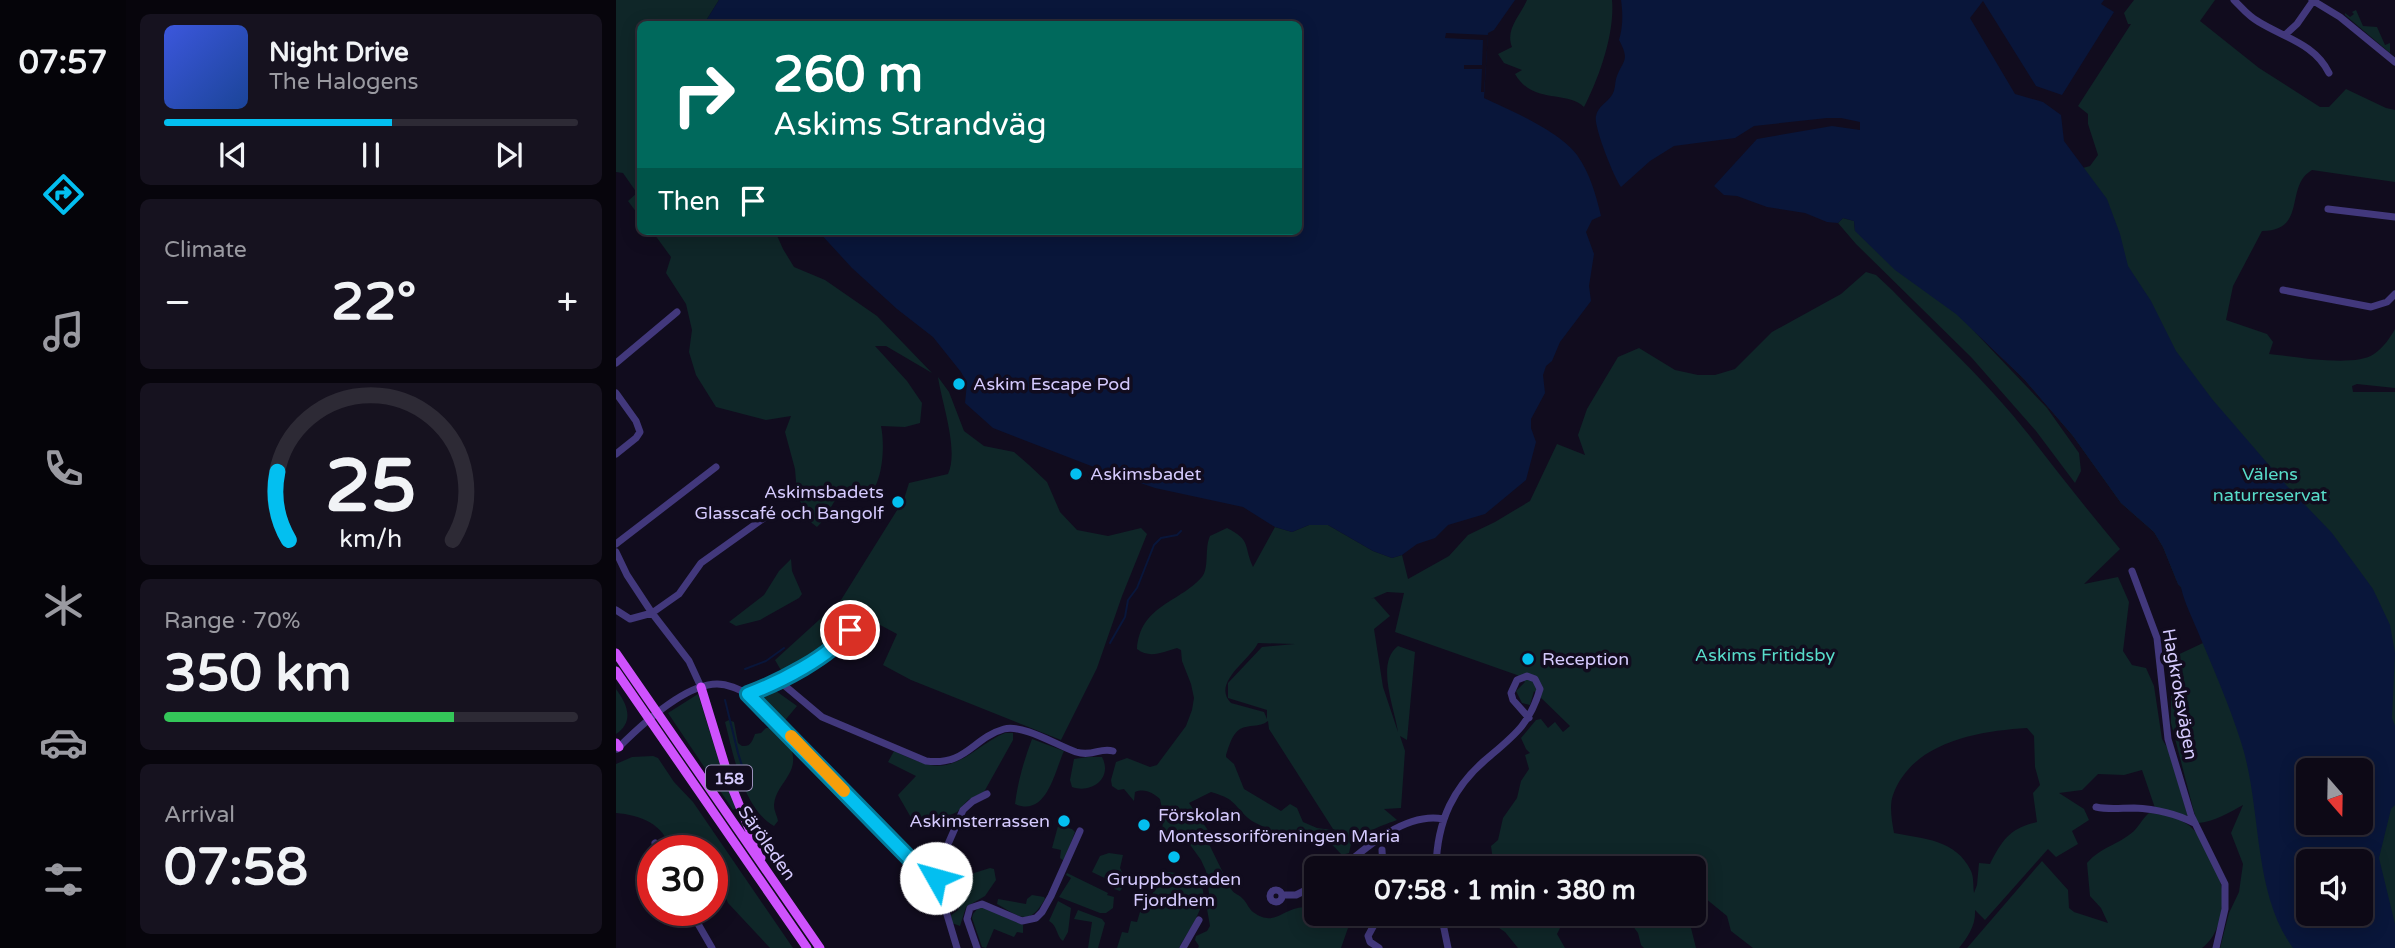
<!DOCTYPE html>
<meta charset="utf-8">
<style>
body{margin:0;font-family:"Varela Round",sans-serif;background:#16121f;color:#f1f3f6;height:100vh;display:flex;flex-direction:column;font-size:26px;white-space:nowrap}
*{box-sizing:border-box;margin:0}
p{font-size:23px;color:#9a9aa1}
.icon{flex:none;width:38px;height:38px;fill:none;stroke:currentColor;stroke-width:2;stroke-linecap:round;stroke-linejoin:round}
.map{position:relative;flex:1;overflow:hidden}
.panel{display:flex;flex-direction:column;gap:14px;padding:14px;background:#07050c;width:490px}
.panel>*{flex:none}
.banner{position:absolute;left:21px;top:21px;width:665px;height:214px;border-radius:10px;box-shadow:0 4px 18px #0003,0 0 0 2px #2d2a35;background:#00695c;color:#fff;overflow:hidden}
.needle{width:46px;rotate:160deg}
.controls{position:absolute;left:1680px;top:758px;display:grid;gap:14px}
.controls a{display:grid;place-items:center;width:77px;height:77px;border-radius:10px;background:#0d0916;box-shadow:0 4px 18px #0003,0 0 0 2px #2d2a35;font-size:35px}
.speed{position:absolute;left:21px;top:835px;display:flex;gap:14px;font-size:35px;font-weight:700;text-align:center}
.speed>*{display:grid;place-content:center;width:91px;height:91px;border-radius:50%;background:#0d0916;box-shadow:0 4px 18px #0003,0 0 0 2px #2d2a35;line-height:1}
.speed .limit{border:10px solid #d22;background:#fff;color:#111}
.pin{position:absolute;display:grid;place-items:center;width:60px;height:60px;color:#fff;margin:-30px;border:4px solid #fff;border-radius:50%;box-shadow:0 2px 7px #0007}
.me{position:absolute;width:77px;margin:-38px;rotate:308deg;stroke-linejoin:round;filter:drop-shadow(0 0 5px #0008)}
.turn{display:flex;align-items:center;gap:24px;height:147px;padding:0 21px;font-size:32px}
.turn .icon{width:91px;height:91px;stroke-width:2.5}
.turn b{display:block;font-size:49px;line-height:60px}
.then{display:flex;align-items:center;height:66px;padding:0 21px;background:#0003;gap:14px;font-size:26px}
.big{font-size:52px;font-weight:700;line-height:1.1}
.panel .card{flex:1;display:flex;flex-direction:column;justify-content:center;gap:10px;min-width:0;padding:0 24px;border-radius:10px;background:#16121f}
.panel .dial{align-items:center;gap:0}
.dial svg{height:182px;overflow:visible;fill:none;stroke:#2d2a35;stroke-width:7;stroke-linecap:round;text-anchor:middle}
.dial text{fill:#f1f3f6;stroke:none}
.song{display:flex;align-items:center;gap:21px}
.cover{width:84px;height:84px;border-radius:10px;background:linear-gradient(135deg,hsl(230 70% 55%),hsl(220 70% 35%))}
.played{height:7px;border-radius:4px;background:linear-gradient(90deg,#03bff0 55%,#2d2a35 55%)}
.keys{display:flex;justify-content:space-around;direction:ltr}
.heat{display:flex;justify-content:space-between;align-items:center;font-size:38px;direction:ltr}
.charge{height:10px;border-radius:5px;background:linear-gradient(90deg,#34c759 70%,#2d2a35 0)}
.trip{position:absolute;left:688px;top:856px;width:402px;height:70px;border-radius:10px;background:#0d0916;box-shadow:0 4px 18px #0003,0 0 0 2px #2d2a35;font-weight:700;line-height:70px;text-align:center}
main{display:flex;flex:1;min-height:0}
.menu{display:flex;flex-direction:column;width:126px;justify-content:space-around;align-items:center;background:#050409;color:#9a9aa1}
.menu .icon{width:49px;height:49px}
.menu .active{color:#03bff0}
.menu b{font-size:32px;color:#f1f3f6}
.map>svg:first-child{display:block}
.green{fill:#0f2628;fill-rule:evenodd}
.water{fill:#09163a;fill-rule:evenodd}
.pier{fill:#110c1e}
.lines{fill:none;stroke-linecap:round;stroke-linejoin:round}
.stream{stroke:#09163a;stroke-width:2}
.minor{stroke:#42387c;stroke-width:7}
.major{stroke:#cf52fd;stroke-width:9}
.route-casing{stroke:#027c9c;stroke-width:18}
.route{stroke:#03bff0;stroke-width:12}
.slow{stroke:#f59e0b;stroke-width:12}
.poi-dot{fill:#03bff0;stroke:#110c1e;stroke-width:2.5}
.labels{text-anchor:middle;stroke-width:7;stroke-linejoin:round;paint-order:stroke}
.shield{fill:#110c1e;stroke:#9a91bb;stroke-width:2}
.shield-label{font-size:16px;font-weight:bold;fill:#d5cafe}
.poi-label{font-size:18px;fill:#d5cafe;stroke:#110c1e;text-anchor:start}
.park-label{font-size:18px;fill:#58dcca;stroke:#110c1e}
.street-label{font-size:18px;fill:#d5cafe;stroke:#110c1e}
</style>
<main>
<nav class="menu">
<b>07:57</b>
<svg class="icon active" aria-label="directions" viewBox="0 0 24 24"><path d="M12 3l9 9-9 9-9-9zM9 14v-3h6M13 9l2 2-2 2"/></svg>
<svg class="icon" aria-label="music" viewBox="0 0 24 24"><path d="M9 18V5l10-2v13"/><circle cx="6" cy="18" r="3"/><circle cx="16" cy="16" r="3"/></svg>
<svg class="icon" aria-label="phone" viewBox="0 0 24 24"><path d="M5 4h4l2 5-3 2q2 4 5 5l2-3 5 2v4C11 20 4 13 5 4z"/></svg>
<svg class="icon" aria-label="climate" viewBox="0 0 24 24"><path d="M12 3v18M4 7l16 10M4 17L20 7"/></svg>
<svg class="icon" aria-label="car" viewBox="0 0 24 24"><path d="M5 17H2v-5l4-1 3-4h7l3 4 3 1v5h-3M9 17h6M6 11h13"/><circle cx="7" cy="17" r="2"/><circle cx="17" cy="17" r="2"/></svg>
<svg class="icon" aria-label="filters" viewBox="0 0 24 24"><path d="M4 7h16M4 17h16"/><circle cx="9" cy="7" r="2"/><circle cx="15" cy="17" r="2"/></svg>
</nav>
<section class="panel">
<div class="card">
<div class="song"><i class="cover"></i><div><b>Night Drive</b><p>The Halogens</p></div></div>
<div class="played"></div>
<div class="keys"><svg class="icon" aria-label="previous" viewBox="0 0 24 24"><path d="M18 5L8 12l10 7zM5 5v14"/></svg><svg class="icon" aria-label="pause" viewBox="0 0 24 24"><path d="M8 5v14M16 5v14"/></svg><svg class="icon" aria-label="next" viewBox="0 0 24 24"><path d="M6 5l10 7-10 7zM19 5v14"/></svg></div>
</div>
<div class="card"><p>Climate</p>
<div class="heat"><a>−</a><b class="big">22°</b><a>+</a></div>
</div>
<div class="card dial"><svg viewBox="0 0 100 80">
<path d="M14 69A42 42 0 1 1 86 69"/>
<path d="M14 69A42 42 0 0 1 9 39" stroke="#03bff0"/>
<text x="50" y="56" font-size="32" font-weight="700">25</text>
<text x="50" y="72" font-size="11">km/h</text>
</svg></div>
<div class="card"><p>Range · 70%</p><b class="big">350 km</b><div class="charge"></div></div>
<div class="card"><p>Arrival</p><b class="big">07:58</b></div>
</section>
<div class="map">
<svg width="1779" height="948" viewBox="0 0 1779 948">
<rect width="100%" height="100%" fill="#110c1e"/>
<path class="green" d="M0,0H103L88,24H24V217L12,201L21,193L7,173L0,172Z
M911,0H996C999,33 983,78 968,107C951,90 917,105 899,74L906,70L888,63L882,54L896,47C889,29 904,16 911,0Z
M1518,0H1599L1584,21L1643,68L1704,107H1713L1730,89L1770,108L1779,110V182L1696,170C1668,186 1692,231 1646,231L1617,286L1610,320L1651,334L1657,342L1653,354C1677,356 1738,368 1758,354C1767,348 1774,338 1779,329V388L1741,384L1736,386L1737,392H1779V948H1604L1613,913L1623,892L1627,864L1615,833L1627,805C1614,812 1598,822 1582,823L1578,812L1555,723V658L1587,643L1565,587L1562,584L1547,547L1538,532L1505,503L1457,436L1408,379L1354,327L1431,408L1463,453L1465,471L1459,483L1420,431L1355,357L1240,244L1222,223L1227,218L1238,221L1239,231L1474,166L1482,155L1472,124V114L1462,106L1515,24H1512L1508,13ZM1692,770H1745V822H1692ZM1692,861H1745V914H1692Z
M1740,10L1747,26L1761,27L1769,45L1774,43V53L1729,15V13L1734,17L1738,14L1736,12Z
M36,231H124L130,234L159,231L167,249L178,267L209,280L261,316L316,373L270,346H259L291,381L306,403L304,423L289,427L265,426C269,445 267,481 254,494L222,496C214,507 211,518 201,527L192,520L181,493L179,469L169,432L175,416L150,420L100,407L80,375L73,352L76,330L70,304L50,273L55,257Z
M1250,272L1260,275L1276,290C1321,336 1374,385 1413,435C1443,474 1473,512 1504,549L1468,584L1502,577L1513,602L1507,651L1516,665L1530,668L1538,686L1546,739L1552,749L1572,816L1539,808L1526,770L1508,775L1482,774L1466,790L1443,793L1468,809L1473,820L1456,831L1462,844L1440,857L1432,849L1369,920L1359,910C1360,925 1352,937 1343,948H1137L1115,931L1111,916L1078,889V868H878L875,846L882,840L887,818L901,798L905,781L913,769L909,755L914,753L910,749L905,738L920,720L925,719L932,728L939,722L947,732L954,726L918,691L914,705L906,703L900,691L909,682L901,675L779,632L788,593L771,592L755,599L758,598L774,616L758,629L767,687L782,732C779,709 759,663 782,646L799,652L791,740L784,736L789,751L785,808L768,809L781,820C768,825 749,830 743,843L735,844L733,853L726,855C710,837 707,837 683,843L670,836L661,837C653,826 641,826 632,818C615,802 619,799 595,792L573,803L596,836L592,842L615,889C619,895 623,894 627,899C631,903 633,909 637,912C659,928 666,908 688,907L690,903L700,900V914H761L750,928H732L725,948H582L583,946L579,940L580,936L591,931L594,926L591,909L593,893L590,871L585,860L570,839L563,834L548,842L546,840L547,814L544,799C537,793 529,788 519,792L518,801L508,789L502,790L496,786L495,780L500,762L511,758L534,767L541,765L570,726L576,710L578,698L575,684L566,661L565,650L561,648C547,652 534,659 521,649C524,606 562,603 585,578C594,569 588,549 594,536L611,528C636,541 627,545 637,567L659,527L676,532L693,525H712L757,551L776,558L786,555L792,579L833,556L852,535L879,522L914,501L941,444L969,455L962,435L971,409L1002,357L1023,348L1059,370L1082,375H1099L1119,369L1156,332L1225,294ZM642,643L679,644L646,647L612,683V698L651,710V719L648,712L615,703C595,683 634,660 642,643ZM652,721L653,729L717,829L724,831L701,828L687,822L681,808L674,804L665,811L628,789L618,764L610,757V755C613,746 616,734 624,729C633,724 643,728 652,721ZM1411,728L1418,736L1419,767L1424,785L1417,793L1421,822C1393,829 1387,839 1374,864L1363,863L1361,885L1358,893C1357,887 1358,877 1355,871C1340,839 1307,839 1278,833C1276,822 1273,806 1277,795C1296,742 1362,731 1411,728Z
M322,377L333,392L348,431L368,446L398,452L413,465L431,482L444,512L461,530L492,536L525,528L531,534L506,596L481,668L445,740L295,680L267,665L281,634L238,611L232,622L221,620L206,649L166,672L159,660L225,600L288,499L293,483L332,474C343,450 326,404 322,377Z
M175,559L176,571L186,594L183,598L144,620L120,626L113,622L148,595L163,571Z
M0,689C11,704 19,721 0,734Z
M160,691L181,706L166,724L144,700L149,695Z
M82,694L102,758L120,808L117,810L52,713Z
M113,720L118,722L122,743L126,746C135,747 136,741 139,734L145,733L150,728H154C172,737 184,755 173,774C167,785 159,792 158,805C158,811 161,815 162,821L158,826C127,809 117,753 109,722Z
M389,733H397V740L368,792L352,800L341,812L321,821L315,826L297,821L282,795L300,776L272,762L278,751C289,756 302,762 314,765C343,771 365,742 389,733Z
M416,739L448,751C439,770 431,818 399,804C402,781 408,760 416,739Z
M37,756L42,758L58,782L77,802L177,948H154L112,903L106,889L96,879V850H54C49,824 24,815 0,813V764L16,757Z
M472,757H486C497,778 476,794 456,787L454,780L458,759Z
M1533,813C1548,814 1567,818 1578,830C1587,840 1604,875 1606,889C1608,909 1603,936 1586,948H1351L1426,861L1452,890L1453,908L1458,912L1492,923L1485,908L1474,896L1471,863C1485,847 1502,845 1518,831C1523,826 1527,818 1533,813Z
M442,826L456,829L459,832L448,861L444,858L445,850L436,848Z
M493,853L507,855L504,868L511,882L504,891L498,889L501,884L476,872L484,856Z
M374,868L378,869L380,880L369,896L350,907L344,926L336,923L334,916L342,910L358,873Z
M546,871C556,873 570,873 579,879C602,893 571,932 563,948H501L506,932L512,933L515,921L521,922L529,895L536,896L538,888H541Z
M451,873L492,893L491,895L498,897L497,908L490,913H484L443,897L455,878L450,875Z
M416,895L428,897L429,899C413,927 404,917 381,904L382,899L410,904L411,899Z
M442,901L455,908L452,932L447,941C440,936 442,926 433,921Z
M363,907H368L407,925V933L401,932L398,937L378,929L370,948L366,947L356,918L357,914Z
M462,910L486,919L489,923L482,948H472L476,922L458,919Z
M866,914H976L969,919L945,926L941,934L949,948H902L889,932L870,919Z
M1008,914H1075V928L1080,948H1028L1025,945L1022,933Z"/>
<path class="water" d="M103,0H899L878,30L872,33L868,98C894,110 945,132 961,155C974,173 980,195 985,216L976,220L970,232L978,254L973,286L975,301L944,342L936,361L930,366L927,375L929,393L915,419V428L920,442L910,480L869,514L832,525L819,538L801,544L786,555L776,558L757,551L712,525H693L676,532L659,527L627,507L539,488L483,469L377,428L349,403L351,383L345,372L317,337L281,309L236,268L202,231H682V24H88Z
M1005,0H1488L1485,4L1498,12L1446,95L1420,86L1367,1L1354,18L1399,94L1427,102L1445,115L1448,141L1491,199L1504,234L1512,266L1535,301L1560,351L1596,399L1671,486L1716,533L1757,589L1774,625L1779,653L1776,718L1779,726V805L1775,809L1763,858L1779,924V948H1677C1636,892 1646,806 1625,742C1613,704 1597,668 1582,632C1576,617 1568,602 1565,587L1562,584L1547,547L1538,532L1505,503L1457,436L1408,379L1340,314L1279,270L1239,231L1238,221L1227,218L1222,223L1211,222L1189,213L1151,207L1121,196L1108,195L1098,186L1141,139L1216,126L1244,130V122L1225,118H1211L1138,126L1119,138L1058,146L1034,161L1005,187C998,178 977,125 980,116C982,106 991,103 996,95C999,91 999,84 1000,79C1006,60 1015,62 1003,40C1007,27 1007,14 1005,0ZM1692,770H1745V822H1692ZM1692,861H1745V914H1692Z"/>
<path class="pier" d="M830,33L872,35L868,92H865L866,69H848V65H866L867,40L829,38Z"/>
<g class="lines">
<path class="stream" d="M494,643L509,617L512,600L521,588L538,545L545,538L561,535L565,531
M129,669L150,661L168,648
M109,700L122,753L132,785"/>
<path class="minor" d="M1618,0C1626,8 1633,17 1643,22C1669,38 1699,44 1713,73
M1696,0L1724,17L1779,62
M1669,35L1681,24L1697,1
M1712,209L1779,217
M1667,290L1755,307L1771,302L1779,294
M0,363L61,312
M0,393L20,421L24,432L20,438L0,454
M0,544L100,467
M0,552L11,575L36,613L63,594L85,563L155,513
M1516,571L1541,638L1552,739L1575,815L1609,884V909L1600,948
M0,610L14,619L36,613L73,661L85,687
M162,680L218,647L234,630
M132,694L162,680L206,717L310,761C351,766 356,738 388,729C407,724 442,746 460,752C477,757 484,747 497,751
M1,749C23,727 68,684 101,684C112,684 122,689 132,694L293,858L320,878L341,948
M1480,807C1493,810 1505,808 1518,808C1539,809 1559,813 1578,823
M39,843L43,850
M766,850L767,868
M726,868C751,846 791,812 827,819
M820,868C821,821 837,786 874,756C900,734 914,723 924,689L919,679L911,676L901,680L895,693L897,700L913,718
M318,876L347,810L357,801L371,794
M654 896a6 6 0 1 1 12 0a6 6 0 1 1-12 0Z
M666,895H680L700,885
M74,910L96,948
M825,914L832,948
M361,948L351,919L354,908L366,904L406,921L420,918L426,912L435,896L464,831
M567,948L583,920
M763,948L754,942L752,936L764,914"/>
<path class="major" d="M0,653L204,948
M0,671L191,948
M85,687L115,785L145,858
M0,743L3,747"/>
</g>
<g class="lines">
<g class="route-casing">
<path id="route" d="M234,630C214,657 164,682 132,694L293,858L320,878"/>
</g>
<use href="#route" class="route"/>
<path class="slow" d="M175,736L228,791"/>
</g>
<g class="poi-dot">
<circle cx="343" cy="384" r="7"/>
<circle cx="460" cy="474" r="7"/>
<circle cx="282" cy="502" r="7"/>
<circle cx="912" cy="659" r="7"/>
<circle cx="448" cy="821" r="7"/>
<circle cx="528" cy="825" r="7"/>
<circle cx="558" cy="857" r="7"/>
</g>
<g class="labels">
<rect class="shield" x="90" y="765.5" width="46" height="25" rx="5"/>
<g class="shield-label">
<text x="113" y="784">158</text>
</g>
<g class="poi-label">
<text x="357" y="390">Askim Escape Pod</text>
<text x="474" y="480">Askimsbadet</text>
<text x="268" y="498" text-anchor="end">Askimsbadets<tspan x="268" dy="21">Glasscafé och Bangolf</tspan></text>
<text x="926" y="665">Reception</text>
<text x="542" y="821">Förskolan<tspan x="542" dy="21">Montessoriföreningen Maria</tspan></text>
<text x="434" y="827" text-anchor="end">Askimsterrassen</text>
<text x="558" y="885" text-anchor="middle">Gruppbostaden<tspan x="558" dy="21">Fjordhem</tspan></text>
</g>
<g class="park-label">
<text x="1654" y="480">Välens<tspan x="1654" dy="21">naturreservat</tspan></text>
<text x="1149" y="661">Askims Fritidsby</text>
</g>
<g class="street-label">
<text transform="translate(1564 694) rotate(80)" y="6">Hagkroksvägen</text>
<text transform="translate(151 843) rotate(55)" y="6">Säröleden</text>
</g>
</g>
</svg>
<div class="controls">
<a><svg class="needle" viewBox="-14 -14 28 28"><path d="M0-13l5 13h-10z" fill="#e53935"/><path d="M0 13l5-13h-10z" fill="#9a9aa1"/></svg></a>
<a><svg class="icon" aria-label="sound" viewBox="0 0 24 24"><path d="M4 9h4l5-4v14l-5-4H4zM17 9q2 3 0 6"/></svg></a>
</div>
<div class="speed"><div class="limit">30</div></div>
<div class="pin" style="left:234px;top:630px;background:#d93025"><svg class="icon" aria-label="arrive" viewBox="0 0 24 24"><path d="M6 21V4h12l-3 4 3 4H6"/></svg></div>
<svg class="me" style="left:320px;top:878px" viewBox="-20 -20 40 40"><circle r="19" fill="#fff"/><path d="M0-13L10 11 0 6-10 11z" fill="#03bff0"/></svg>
<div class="trip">07:58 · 1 min · 380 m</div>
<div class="banner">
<div class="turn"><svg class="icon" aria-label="right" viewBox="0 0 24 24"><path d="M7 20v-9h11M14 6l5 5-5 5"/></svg><div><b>260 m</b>Askims Strandväg</div></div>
<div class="then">Then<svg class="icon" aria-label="arrive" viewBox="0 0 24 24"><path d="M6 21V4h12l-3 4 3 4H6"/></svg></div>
</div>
</div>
</main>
